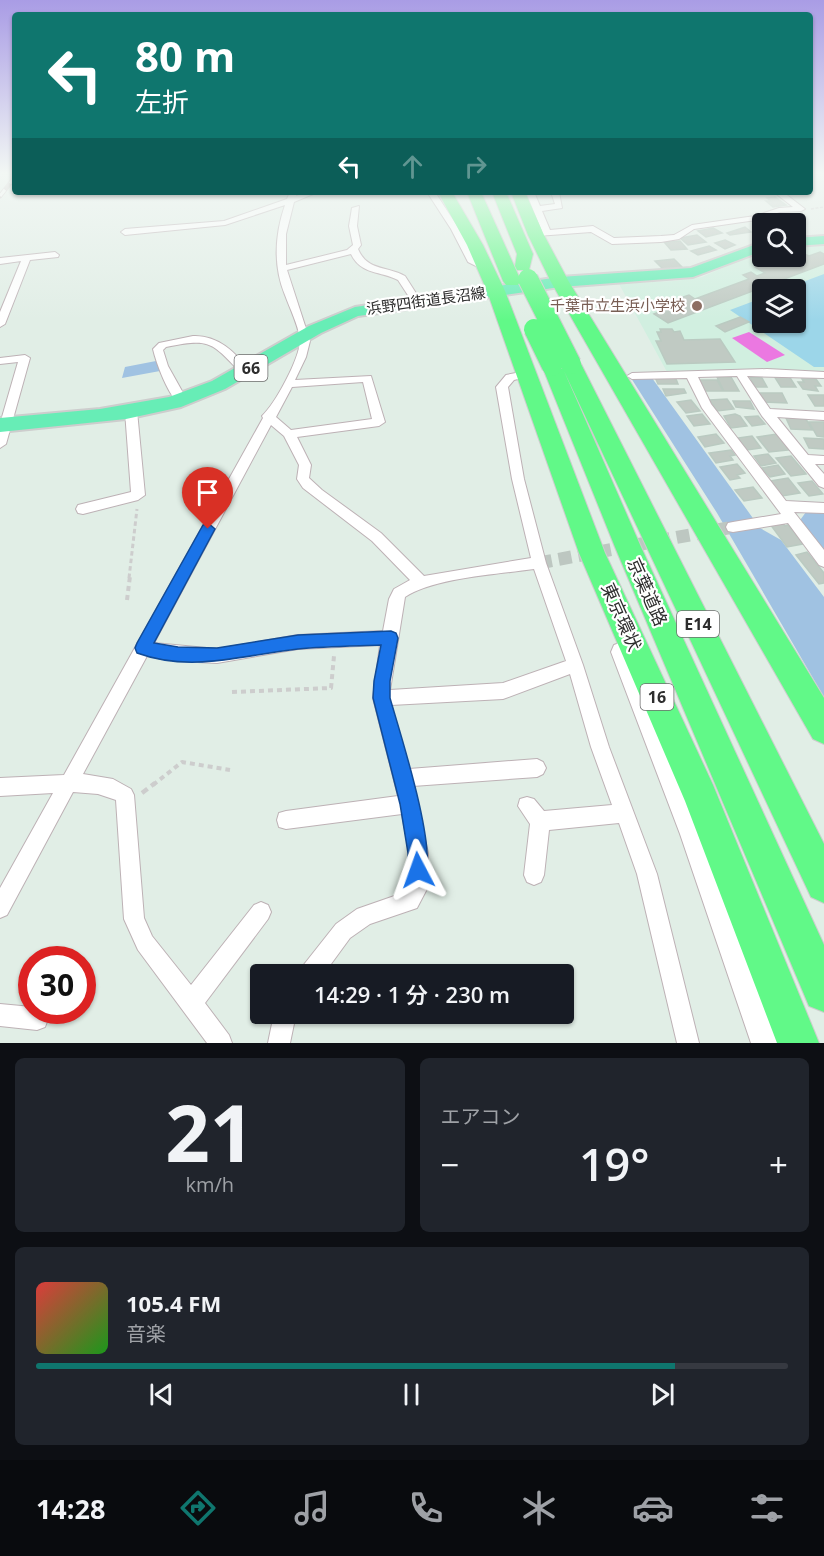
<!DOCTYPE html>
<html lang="ja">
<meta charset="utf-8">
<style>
body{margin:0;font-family:"Open Sans","Noto Sans JP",sans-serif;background:#20242c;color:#f1f3f6;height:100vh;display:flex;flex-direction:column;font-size:22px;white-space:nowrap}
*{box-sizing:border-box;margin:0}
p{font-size:20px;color:#9ea1a6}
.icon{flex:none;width:33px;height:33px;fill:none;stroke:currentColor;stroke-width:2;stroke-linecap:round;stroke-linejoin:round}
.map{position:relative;height:1043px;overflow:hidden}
.details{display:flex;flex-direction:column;gap:15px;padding:15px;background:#0d0f14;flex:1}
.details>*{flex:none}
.banner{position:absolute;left:12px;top:12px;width:801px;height:183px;border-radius:6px;box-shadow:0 2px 4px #0004;background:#0f766e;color:#fff;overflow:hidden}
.tools{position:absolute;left:752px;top:213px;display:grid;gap:12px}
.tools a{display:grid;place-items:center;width:54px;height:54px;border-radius:6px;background:#171b24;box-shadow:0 2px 4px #0004;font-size:30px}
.speed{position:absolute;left:18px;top:946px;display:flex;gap:12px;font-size:30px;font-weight:700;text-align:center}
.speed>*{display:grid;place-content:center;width:78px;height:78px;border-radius:50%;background:#171b24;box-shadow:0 2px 4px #0004;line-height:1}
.speed .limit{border:9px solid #d22;background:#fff;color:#111}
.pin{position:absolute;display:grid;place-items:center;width:51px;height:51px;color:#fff;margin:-62px -26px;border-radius:50% 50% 50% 0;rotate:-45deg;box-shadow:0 0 6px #0007}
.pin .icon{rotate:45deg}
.me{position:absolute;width:66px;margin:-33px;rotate:356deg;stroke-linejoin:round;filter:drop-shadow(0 0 4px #0008)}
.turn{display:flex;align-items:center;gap:21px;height:126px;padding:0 24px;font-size:27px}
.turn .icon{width:78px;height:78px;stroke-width:2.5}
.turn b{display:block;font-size:42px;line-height:51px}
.lanes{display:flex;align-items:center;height:57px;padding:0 24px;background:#0003;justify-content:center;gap:30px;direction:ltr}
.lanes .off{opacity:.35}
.big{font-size:45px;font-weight:600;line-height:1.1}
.details .tile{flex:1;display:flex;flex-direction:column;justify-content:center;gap:9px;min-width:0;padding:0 21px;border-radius:9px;background:#20242c}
.details .dial{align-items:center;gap:0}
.dial b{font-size:78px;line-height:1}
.song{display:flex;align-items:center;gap:18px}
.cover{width:72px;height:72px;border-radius:9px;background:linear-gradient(135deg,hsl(0 70% 55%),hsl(120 70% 35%))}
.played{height:6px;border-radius:3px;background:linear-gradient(90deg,#0f766e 85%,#363941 85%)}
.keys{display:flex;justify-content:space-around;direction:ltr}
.heat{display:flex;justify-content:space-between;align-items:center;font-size:33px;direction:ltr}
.details .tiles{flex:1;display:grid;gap:15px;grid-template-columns:1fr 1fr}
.tile:last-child{grid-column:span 2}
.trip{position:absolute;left:250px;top:964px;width:324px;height:60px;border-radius:6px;background:#171b24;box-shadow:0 2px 4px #0004;font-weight:600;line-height:60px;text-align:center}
.menu{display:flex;height:96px;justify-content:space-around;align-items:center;background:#090b0e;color:#9ea1a6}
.menu .icon{width:42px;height:42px}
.menu .current{color:#0f766e}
.menu b{font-size:27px;color:#f1f3f6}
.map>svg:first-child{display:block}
.education{fill:#d1efe0;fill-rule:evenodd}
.green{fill:#a0c2e2}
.pitch{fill:#9cd6e9}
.water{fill:#eb78e1}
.building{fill:#c0cac3;stroke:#bacac1;stroke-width:1.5}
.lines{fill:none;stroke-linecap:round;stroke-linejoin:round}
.street-tunnel{stroke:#bdc7c1;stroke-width:13;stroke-dasharray:13 7;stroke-linecap:butt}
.street-casing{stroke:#bdb1b5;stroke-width:2}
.secondary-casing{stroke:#bdb1b5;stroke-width:2}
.primary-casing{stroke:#cdcdcd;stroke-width:4}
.highway-casing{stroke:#cdcdcd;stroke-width:2}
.path-far3{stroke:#cdcdcd;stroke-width:1.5;stroke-dasharray:3 1.5;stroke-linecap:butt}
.path-far2{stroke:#cdcdcd;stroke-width:3;stroke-dasharray:4.5 3;stroke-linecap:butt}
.path-far1{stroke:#cdcdcd;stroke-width:4;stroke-dasharray:5 4;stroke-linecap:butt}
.path{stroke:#cdcdcd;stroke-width:4.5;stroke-dasharray:7 4.5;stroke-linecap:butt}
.street{fill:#fff;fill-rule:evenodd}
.secondary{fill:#fff;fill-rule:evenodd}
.primary{fill:#67edb6;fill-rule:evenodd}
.highway{fill:#61f988;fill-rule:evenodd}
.rail-casing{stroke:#b7a3a9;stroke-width:4.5}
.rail{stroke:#fff;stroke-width:3;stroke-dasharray:8;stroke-linecap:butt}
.highway-bridge-casing{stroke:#cdcdcd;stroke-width:22;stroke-linecap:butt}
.highway-bridge{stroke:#61f988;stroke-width:20}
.route{fill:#1a73e8;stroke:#114b97;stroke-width:1.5}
.education-dot{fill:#8d6e63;stroke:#fff;stroke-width:2}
.labels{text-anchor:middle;stroke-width:4.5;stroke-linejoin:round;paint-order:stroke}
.far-street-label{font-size:15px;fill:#2d2d2d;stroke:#fff}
.far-education-label{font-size:15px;fill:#785e54;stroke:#fff;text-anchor:end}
.shield{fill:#fff;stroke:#6c6c6c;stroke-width:1.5}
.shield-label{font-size:16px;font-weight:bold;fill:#2d2d2d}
.street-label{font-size:18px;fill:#2d2d2d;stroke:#fff}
</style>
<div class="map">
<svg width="824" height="1043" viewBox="0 0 824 1043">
<rect width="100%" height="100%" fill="#e1eee6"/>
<path class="education" d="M824,246V373L774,370L667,372L619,284L675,281L702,277L754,254L762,253V256H795V248ZM762,290H795V322H762Z"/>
<path class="green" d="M156,361L160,371L122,378L125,367Z
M631,378H652L760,528L781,540L824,597V697L717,513Z
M806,512L824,513V555L798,523Z"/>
<path class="pitch" d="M824,274V367H814L730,310L762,298V322H795V290L784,289Z"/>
<path class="water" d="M749,332L785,355L767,362L732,338Z"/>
<path class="building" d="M775,197L786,205L773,207L766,201H771L767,198Z
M745,227L751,232L730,235L727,233Z
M713,228L722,233L706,237L698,231Z
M697,235L706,242L688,245L680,238Z
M725,240L735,245L725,249L715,243Z
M680,241L687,249L671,250L664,242Z
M709,246L716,250L698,255L691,251Z
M820,252L824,254V264L668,323L654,314L680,304L674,300L689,295L695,299L749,279L743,275L751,272L757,276L765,273L755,267L771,261L777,264L784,261L789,264L796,261L789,258L802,253L809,256Z
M674,259L682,267L664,270L655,261Z
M740,317L749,322L725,332L716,326Z
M660,329H672L674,332L680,331L684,340L720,339L735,362L667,364L656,341H661L657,332H661Z
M774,376H789L796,387H781Z
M655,377H671L676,379L678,384H658Z
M717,377H731L739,391H724Z
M750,377L762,378L767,387H755Z
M802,379H816L821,386H815L818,391L803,389L798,382H804Z
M700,380H717L723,391H705Z
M663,389H684L686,393L666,396Z
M759,393H782L787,403L763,402Z
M808,395H824V406H815Z
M727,399L734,409L717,411L710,400Z
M691,400L700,411L686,413L677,402Z
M733,401H750L754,409L736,407Z
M702,414L710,424L694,426L687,416Z
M735,414L740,416L747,426L731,428L724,416Z
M758,416L765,424L752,426L745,417Z
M786,418L806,419L812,430L791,429Z
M809,422H824V437L817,436Z
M716,434L724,443L705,447L698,437Z
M777,434L789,450L769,452L757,437Z
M752,436L761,448L747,450L738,438Z
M804,438L824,439V449L809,448Z
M731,450L735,455L730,456L733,460L716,463L709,453Z
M768,454L776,463L761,466L754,456Z
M791,456L806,474L791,476L776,458Z
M737,464L745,473L737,475L740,478L730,480L720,467Z
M778,465L785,474L770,477L762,468Z
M788,478L800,493L782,496L770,481Z
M812,481L823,494L809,496L798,483Z
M753,487L762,498L744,501L735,490Z
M782,522L785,526L788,525L803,544L787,547L770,524Z
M807,552L824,573V583L819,584L796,555Z"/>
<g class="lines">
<path class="street-tunnel" d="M539,563L733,527"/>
<g class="street-casing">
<path id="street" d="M290,192H298L296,196L307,192H318L294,202L286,234V265L347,250L353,245L349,226L352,208L359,206L357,226L361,245L358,249C367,271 387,266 405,276L421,301L413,303L398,280C381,271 361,275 351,254L287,270L310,341L306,357L295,380L371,376L385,422L379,426L297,437L311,465L309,478L322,490L381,533L424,576L531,558L512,479L496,387L506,375L526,371L531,374L530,376L514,380L508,387L524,479L546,563L583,665L609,747L657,874L699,1043H677L637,874L619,823L549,830L544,875L541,882L534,885L527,882L524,875L530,824L518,806L520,799L527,797L534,799L544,811L612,805L591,747L570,674L503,699L391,705L409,769L537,759L543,762L546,768L543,774L537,777L413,786L428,853V887L417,908L370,924L350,938L323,975H299L302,967L336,924L357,909L403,893C416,871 406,838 402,814L286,829L279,827L277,820L279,813L286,811L398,796L373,698L380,645L298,649L217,663L178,661L147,656L83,774L113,779L131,789L134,795L144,918L152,936L191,985L254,905L261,902L268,905L271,912L268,919L205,1003L229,1035L232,1043H207L138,950L124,919L116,800L98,794L73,792L7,915L0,918V888L53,793L0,796V778L64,775L263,418L262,416C275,404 301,357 300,339C298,324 290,309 285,295C273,266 275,234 285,205L225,225L125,235L121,232L125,229L224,221L287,199ZM363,382L372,419L291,430L276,417L292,387ZM271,425L284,436L299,465L297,479L303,488L372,541L410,580L394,589L389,599L383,631L298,635L217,649L154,643ZM534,569L566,661L503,683L390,690L405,597C433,578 499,574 534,569Z
M427,192H435L459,229L475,258L488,265V269H482L468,262L451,229Z
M526,192H534L540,206L555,204L551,192H559L562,208L542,211L550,230L593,226L614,238L661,236L674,235L692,225L755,216L779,208L793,207L774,192H783L805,209L801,211L780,212L756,220L694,229L679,239L661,242L612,244L591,232L537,236V232L542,231Z
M55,252L59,255L58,257L30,260L5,324L0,327V312L21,261L0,264V258Z
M193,336C218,335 235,352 250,371L249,373H241C211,342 211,338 166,347L163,350L168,366L187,400L181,404C169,399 156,362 153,349L159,343Z
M25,355L30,358L6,444L0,448V424L18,362L0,364V358Z
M767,369L824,372V378L747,376L770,409L824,412V420L777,417L808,455L824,456V464H815L824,474V488L819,486L762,416L737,376L698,377L711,404L786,501L824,503V513L794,512L824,550V567L819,565L788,523L733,532L728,531L726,527L728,523L733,522L781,514L702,408L687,378L632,379L627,376L632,373Z
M131,407L137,411L145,495L138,500L83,514L78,513L76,509L78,505L131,492L125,411Z
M0,1004L32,1007V1011H45L48,1019L45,1027L37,1030L0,1026Z
M274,1014H296L290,1043H268Z"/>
</g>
<g class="secondary-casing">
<path id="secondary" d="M622,642L630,645L633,652L708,834L783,1043H751L680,834L611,652L614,645Z"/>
</g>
<g class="primary-casing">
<path id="primary" d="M824,236V244L795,246V238Z
M762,242V251L693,277L560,287L358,316L321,333L225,389L181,407L126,419L0,432V418L100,409L169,397L212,381L309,326L355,307L560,277L691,268Z"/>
</g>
<g class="highway-casing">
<path id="highway" d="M438,192H452L483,245L505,291L605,553L713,785L819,1043H777L685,801L579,553L487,291L467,245Z
M467,192H481L521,281L518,285H506L503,281Z
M492,192H506L533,254L529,270H517L515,266L517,254Z
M511,192H525L544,235L569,282L824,698V744L813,739L551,282L528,235Z
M571,358L578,360L581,364L824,844V903L811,897L564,371L641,547L824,945V1012L809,1006L615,547L542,366L545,362L552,360L561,364L564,360Z"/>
</g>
<path class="path-far3" d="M811,209L824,207"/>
<path class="path-far2" d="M129,578L137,509"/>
<path class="path-far1" d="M127,600L130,576
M232,692L331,688L334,656H336
M153,785L182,762L230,770"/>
<path class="path" d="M142,793L155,783"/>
<use href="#street" class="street"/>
<use href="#secondary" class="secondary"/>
<use href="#primary" class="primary"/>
<use href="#highway" class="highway"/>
<g class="rail-casing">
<path id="rail" d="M0,196L15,177"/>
</g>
<use href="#rail" class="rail"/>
<g class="highway-bridge-casing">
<path id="highway-bridge" d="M528,279L571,364
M534,329L552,366"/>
</g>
<use href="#highway-bridge" class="highway-bridge"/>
</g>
<linearGradient id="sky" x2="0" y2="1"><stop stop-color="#a99ce5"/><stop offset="0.54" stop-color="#f2f7f4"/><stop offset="1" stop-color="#f2f7f4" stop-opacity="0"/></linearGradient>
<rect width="824" height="320" fill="url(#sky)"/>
<path class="route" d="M208,523L215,529L154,643L178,647L217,648L298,635L391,631L396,633L398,638L390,681V698C400,733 437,847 425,877L418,880L411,877L408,870V853L400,804L373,698L374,681L381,645C354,646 325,646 298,649C242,655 192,673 137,653L135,648L137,643L203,525Z"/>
<circle class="education-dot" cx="697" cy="306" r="6"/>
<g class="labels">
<g class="far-street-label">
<text transform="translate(426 301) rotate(-8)" y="5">浜野四街道長沼線</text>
</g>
<g class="far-education-label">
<text x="685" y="311">千葉市立生浜小学校</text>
</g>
<g class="shield">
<rect x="234.5" y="355" width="33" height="26" rx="4.5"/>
<rect x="677" y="611" width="42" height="26" rx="4.5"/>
<rect x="640.5" y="684" width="33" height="26" rx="4.5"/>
</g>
<g class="shield-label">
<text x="251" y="374">66</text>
<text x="698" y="630">E14</text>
<text x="657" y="703">16</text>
</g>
<g class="street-label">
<text transform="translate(647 592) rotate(66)" y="6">京葉道路</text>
<text transform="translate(621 617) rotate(66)" y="6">東京環状</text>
</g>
</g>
</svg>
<div class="tools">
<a><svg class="icon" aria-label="search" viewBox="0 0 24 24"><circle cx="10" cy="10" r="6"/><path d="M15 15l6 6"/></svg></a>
<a><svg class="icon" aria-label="layers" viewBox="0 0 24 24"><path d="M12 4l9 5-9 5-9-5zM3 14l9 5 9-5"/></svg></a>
</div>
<div class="speed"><div class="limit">30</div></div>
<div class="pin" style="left:208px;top:529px;background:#d93025"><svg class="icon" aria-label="arrive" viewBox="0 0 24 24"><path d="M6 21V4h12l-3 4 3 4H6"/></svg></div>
<svg class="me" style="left:418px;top:870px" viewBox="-20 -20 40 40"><path d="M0-17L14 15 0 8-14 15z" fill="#1a73e8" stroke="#fff" stroke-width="4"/></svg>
<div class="trip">14:29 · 1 分 · 230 m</div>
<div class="banner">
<div class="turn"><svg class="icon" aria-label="left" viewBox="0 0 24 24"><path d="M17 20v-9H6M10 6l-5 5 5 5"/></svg><div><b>80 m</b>左折</div></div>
<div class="lanes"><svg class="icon" aria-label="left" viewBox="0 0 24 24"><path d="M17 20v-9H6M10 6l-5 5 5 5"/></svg><svg class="icon off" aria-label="ahead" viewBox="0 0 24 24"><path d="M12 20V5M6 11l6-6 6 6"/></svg><svg class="icon off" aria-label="right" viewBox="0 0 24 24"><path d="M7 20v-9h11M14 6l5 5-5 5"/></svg></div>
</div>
</div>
<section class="details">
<div class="tiles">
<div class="tile dial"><b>21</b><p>km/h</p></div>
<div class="tile"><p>エアコン</p>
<div class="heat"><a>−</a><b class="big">19°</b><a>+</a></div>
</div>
<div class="tile">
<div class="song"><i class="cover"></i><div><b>105.4 FM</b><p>音楽</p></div></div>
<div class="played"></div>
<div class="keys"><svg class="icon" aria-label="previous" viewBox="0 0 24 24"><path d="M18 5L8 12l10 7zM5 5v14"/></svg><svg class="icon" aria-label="pause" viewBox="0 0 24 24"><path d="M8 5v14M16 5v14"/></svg><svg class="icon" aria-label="next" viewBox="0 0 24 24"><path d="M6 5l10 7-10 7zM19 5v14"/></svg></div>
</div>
</div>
</section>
<nav class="menu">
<b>14:28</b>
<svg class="icon current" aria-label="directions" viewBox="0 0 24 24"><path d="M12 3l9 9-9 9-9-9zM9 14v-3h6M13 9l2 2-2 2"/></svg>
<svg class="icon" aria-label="music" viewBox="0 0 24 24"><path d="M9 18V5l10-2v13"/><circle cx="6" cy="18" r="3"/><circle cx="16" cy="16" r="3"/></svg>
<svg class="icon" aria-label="phone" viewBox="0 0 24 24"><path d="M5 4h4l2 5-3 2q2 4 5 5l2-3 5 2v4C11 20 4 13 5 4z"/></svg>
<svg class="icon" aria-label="climate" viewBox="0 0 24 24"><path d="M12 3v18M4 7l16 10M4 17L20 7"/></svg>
<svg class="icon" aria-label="car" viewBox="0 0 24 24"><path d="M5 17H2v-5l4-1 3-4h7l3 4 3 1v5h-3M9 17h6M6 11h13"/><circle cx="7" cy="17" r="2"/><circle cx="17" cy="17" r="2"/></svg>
<svg class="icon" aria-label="filters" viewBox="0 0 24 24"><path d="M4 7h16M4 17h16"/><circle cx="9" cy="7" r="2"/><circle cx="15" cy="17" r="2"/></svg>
</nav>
